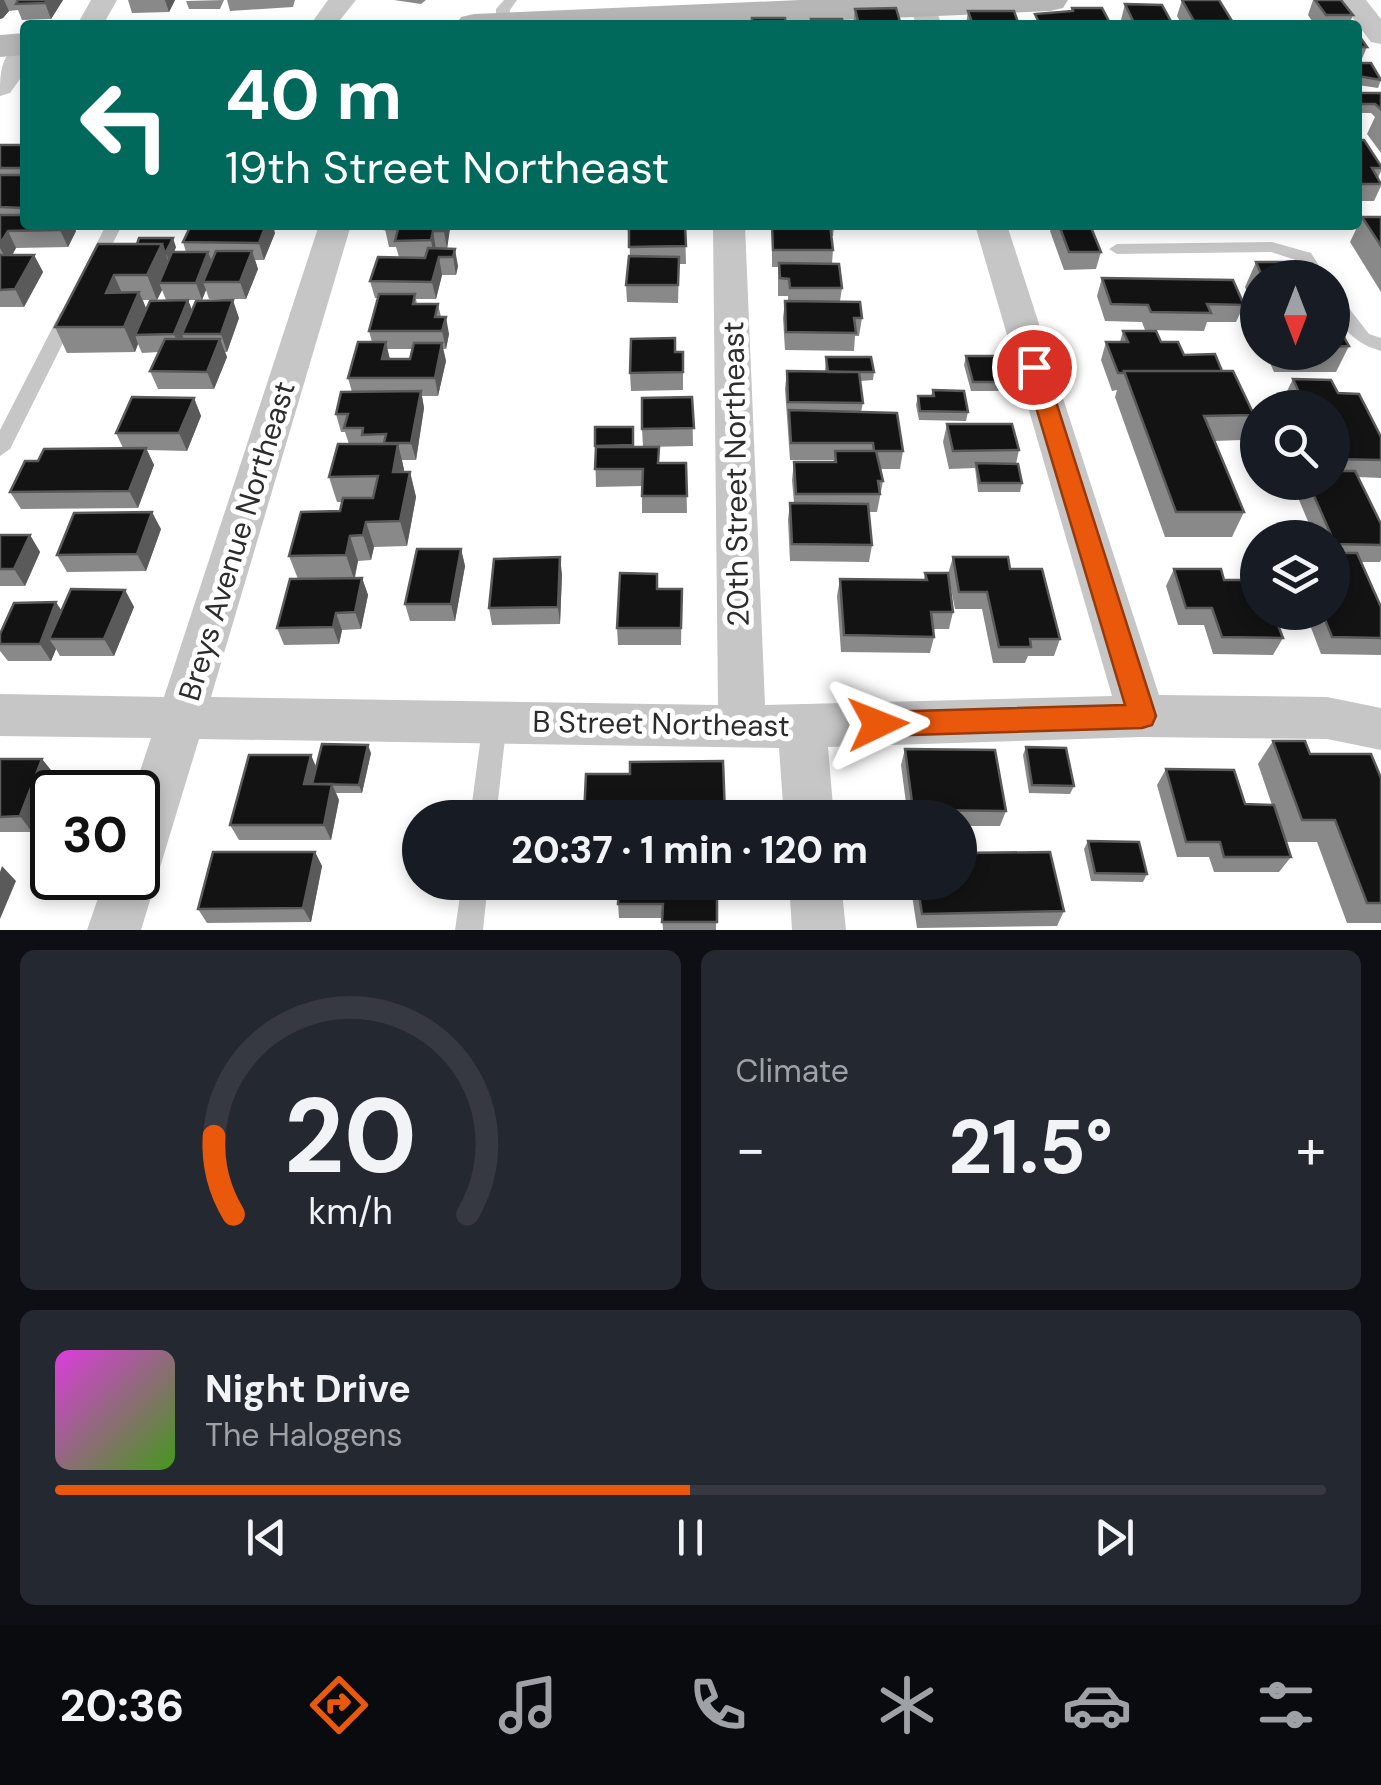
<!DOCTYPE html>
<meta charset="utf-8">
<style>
body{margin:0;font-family:"DM Sans",sans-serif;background:#242831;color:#f1f3f6;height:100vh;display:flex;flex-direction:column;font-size:38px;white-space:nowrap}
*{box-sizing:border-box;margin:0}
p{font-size:32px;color:#9ea1a6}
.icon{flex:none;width:55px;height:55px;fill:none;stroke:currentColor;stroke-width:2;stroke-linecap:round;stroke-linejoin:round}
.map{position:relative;height:930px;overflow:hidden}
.details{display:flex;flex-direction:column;gap:20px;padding:20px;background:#0d0f14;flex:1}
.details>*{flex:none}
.guide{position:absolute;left:20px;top:20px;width:1342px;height:210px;border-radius:10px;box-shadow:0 5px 15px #0003;background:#00695c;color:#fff;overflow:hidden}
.needle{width:65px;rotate:180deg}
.tools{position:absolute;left:1240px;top:260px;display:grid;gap:20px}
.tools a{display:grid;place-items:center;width:110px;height:110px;border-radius:50%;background:#171b24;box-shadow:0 5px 15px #0003;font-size:50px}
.speed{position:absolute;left:30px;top:770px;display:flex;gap:20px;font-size:50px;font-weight:700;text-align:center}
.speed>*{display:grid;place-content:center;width:130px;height:130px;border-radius:50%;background:#171b24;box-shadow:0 5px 15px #0003;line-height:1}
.speed .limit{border:5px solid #111;border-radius:15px;background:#fff;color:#111}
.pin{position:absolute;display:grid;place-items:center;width:85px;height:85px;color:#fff;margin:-42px;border:5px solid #fff;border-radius:50%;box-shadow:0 2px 10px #0007}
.me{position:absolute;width:110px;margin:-55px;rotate:88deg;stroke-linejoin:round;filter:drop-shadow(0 0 8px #0008)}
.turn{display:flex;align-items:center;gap:35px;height:210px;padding:0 40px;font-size:45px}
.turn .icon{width:130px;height:130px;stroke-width:2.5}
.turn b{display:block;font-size:70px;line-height:85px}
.big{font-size:75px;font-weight:800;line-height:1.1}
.details .widget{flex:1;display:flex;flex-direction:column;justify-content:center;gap:15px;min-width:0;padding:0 35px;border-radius:15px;background:#242831}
.details .dial{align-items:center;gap:0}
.dial svg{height:260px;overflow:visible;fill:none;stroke:#363941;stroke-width:7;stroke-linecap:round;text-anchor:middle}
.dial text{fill:#f1f3f6;stroke:none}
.song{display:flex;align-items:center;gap:30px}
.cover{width:120px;height:120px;border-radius:15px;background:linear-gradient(135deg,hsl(300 70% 55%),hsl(100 70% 35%))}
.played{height:10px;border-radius:5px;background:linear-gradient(90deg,#ea580c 50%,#363941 50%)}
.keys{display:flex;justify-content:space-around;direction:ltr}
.heat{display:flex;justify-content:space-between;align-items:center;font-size:55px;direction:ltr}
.details .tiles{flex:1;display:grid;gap:20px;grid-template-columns:1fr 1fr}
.widget:last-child{grid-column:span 2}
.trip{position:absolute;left:402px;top:800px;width:575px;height:100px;border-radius:50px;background:#171b24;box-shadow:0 5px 15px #0003;font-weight:800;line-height:100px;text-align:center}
.tabs{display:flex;height:160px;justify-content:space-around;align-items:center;background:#090b0e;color:#9ea1a6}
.tabs .icon{width:70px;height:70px}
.tabs .active{color:#ea580c}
.tabs b{font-size:45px;color:#f1f3f6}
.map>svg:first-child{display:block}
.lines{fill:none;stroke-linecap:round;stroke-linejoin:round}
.lane{fill:#c6c6c6;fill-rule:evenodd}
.street{fill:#c6c6c6;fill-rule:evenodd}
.secondary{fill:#b6b6b6;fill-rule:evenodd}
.wall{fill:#898989;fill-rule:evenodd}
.shaded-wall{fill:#5a5a5a}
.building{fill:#131313;stroke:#5a5a5a;stroke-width:2.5}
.route{fill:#ea580c;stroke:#983908;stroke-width:2.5}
.labels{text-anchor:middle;stroke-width:10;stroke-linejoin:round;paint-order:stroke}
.street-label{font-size:30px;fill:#2c2c2c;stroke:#fff}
</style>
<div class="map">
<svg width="1381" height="930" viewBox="0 0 1381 930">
<rect width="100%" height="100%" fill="#fff"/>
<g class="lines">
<path class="lane" d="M504,0H517L510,10L508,25H496V9Z
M106,225H122L100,269H88L86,265Z
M1272,242L1311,253L1327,278H1310L1299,261L1271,252L1117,254L1109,249L1117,244Z
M1332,293L1338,294L1369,334L1381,338V351C1353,343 1332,322 1332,293Z
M69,307L78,313L10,449L0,456V430L60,313Z
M495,711L503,714L507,721L496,818H470L483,721L487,714Z
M462,882H488L483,930H455Z"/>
<path class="street" d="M91,0H117L103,25H77Z
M328,0H356L336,25H310Z
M914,0H932L942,25H916L910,6Z
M1339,0H1366L1381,19V44L1371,42Z
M25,44V72L10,93L0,96C0,74 0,50 25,44Z
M319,225H351L211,697L718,705L713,225H745L765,705L1112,696L975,225H1007L1159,695L1327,697L1381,708V750L1327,739L1142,737L828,747L834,818H784L779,748L199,739L141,930H87L105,878H138V792H133L151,738L0,736V694L164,697Z
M789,882H841L846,930H792Z"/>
<path class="secondary" d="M800,0H1068L1063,8L1050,11L725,25H456L461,17L474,14Z
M25,33V55L0,57V35Z"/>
</g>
<path class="wall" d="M0,0H63L51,19L22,20L18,10L9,11L3,18L0,19Z
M128,0H175L169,12L132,13Z
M224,0L220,9H189L186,1Z
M227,0H295L293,7L230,11Z
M394,0H426L421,4Z
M1182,0L1232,21L1230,25H1182L1177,16Z
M1313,0H1341L1353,15L1349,25H1299L1300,22L1314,24L1308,15Z
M1125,4L1173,25H1123L1121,20Z
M855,9L901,25H853Z
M968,11L1019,25H966Z
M1358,34L1367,47L1360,63L1381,80L1378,88L1358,85Z
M1358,93H1381V153L1367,134L1375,117L1371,113H1358Z
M1358,140L1381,166V171L1378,178L1381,186L1374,201H1358Z
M0,145H25V225H73L76,231L68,247L16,248L12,255H34L43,272L24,307H0Z
M1362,217H1381V292L1350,242Z
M386,225H450L447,248L458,266L456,275H442L436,299H416L417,304H438L441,317L449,334L446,349H443L446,361L438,396H422L424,408L416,460H402L404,472H410L416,497L407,546L374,547L371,560L358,561L355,578H362L368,595L361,629L342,630L339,644L284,645L277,628L298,579L289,556L340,511L342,502H337L329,477L349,444L345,432H341L336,414L352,392L348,378L372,342L369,331L378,298H375L370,281L399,257L396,247H389L385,229ZM387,349H412L410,359H390Z
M627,225H692L685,226L686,264H679L678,303L627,302L626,285L630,256L629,233H628Z
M772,225H866V227H834L833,236H831L833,250L832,264L842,288L840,301L862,318L859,336H855L854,351L785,350L783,318L785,301H788V296H778V267H772Z
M1052,225H1090L1101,252L1096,269L1064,270L1050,231Z
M275,233L264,260H255L258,269L246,299H209L206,290L202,300H166L162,290L157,300H143L146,309L188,300L192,310L239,318L227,352H225L227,357L214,389H158L150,371L159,352L142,353L138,344L135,352L67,353L55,327L98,244L176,247L174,252H186L183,242Z
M1256,262L1304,278H1258V338L1244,310L1249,296L1245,287Z
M1102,278L1244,305L1236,322H1207L1204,331L1145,330L1142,322L1105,321L1097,296Z
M1332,316L1349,346L1336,372H1274L1265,352H1332Z
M1123,331L1161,342L1184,355L1222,371L1254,415L1242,440L1214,441L1244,512L1232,537H1165L1115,397L1117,390L1112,391L1101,360L1106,342H1120Z
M675,352H683V390L631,391L630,373Z
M966,356L1009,382L1007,391H971L964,365Z
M826,357L874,372L873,380L860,381L863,403L861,412L903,451L900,469H880L883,481L877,512H869L872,545L869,562L790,561L788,520L790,503H794L792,480L794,462H833L834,460H790L785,389L787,371L825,372Z
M1293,379L1338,393L1381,437V478L1358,477L1381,524V560L1380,562H1361L1381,607V655L1321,654L1305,612H1332V538H1315L1294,488L1297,482H1332V408H1289L1284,397Z
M933,390L968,412L966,421L919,420L916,405L918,396H931Z
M692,397L693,446L646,447L659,463H686L687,513H642V486L596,487L595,446L643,447L642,429Z
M194,398L201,416L187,451L147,450L154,465L138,508L21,509L10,492L38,461L123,448L116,433Z
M947,424L1019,450L1016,464L1022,483L1020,492H978L975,468L949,469L943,442Z
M161,529L146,571L67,572L57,555Z
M0,535H30L40,552L25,586H0Z
M461,549L465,566L455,621H410L405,604Z
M953,557L1010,569L1060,639L1054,656H1028L1025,663H993L982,609H955L948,574Z
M1174,569L1224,580L1283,638L1273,655L1213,654L1204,625H1178L1166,586Z
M925,573L953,612L949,629H933L934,637L930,653L841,652L837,596L840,579L924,580Z
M562,574L560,624L492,625L489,608Z
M657,574L658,589H682L681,645H618L617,628Z
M125,590L134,607L114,656H60L56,649L51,661H8L0,651V634L62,611Z
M1273,741L1381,778V923H1347L1317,842H1286L1291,857L1279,872H1214L1209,857H1177L1157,785L1166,769L1245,804L1272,805L1258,764Z
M1026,747L1074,786L1070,794L1029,793L1023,755Z
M905,749L1006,811L1000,826H960V818H908L901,765Z
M371,753L362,793H336L339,800L331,840H239L230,825L316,767Z
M0,759H42L54,774L32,832H0Z
M723,761L725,818H584L586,774H630Z
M1088,841L1147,874L1143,882L1091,881L1084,849Z
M315,852L322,866L311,922L207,923L198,909Z
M717,882L716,930H663L662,918H619L618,904Z
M910,882H960L1064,911L1057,926L917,928Z"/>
<path class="shaded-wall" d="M0,0H4L9,11L3,18L0,19Z
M47,0H63L51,19L45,3Z
M165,0H175L169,12Z
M63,225H73L76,231L68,247L60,230Z
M266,225H273L275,233L264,260L259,243Z
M445,225H450V229L447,249L444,231Z
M8,231L16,248L8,263L0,248V244Z
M433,231L436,249L434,258L431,240Z
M173,238L176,247L170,263L166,254Z
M162,244L171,269L159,283L162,290L157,300L147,275Z
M455,249L458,266L456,275L453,257Z
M252,251L258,269L246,299L240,282Z
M208,252L215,269L203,282L206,290L202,300L196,283Z
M34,255L43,272L24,307L15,289Z
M439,257L442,275L436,299L432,282Z
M114,275L125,300L106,293Z
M139,292L150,317L135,335L138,344L135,352L124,327Z
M188,300L195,318L182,334L185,342L181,352L174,334Z
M233,300L239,318L227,352L221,334Z
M446,317L449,334L446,349L442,331Z
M220,339L227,357L214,389L207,372Z
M386,342L390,360L382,359Z
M442,343L446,361L438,396L435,378Z
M421,391L424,408L416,460L411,443Z
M194,398L201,416L187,451L179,433Z
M398,444L404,469L399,497L393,472Z
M146,448L154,465L138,508L129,491Z
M410,472L416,497L407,546L400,521Z
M152,512L161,529L146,571L137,554Z
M366,522L374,547L371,560L363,535Z
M30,535L40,552L25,586L14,569Z
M350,536L358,561L354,579L346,555Z
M461,549L465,566L455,621L451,604Z
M560,557L562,574L560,624L558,607Z
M362,578L368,595L361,629L355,612Z
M125,590L134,607L114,656L104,639Z
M56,602L67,619L49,639L56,649L51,661L40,644Z
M336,613L342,630L339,644L333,627Z
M368,745L371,753L362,793L359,785Z
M311,755L318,771L315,785L304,784Z
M42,759L54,774L32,832L20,816Z
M332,784L339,800L331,840L324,825Z
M315,852L322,866L311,922L303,908Z
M2,866L16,881L0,919V872Z"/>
<path class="building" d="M18,0H47L45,3L16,4Z
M1182,0H1219L1232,21H1194Z
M1315,0H1341L1353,15H1326Z
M1125,4L1162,5L1173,25H1135Z
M896,8L901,25H859L855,9Z
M1072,8H1102L1111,25H1040L1035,14L1073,11Z
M968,11H1014L1019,25H973Z
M752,18H785L786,25H752Z
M811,19H842L843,25H812Z
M1300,22L1328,25H1302Z
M656,23H686V25H656Z
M1358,34L1367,47H1358Z
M1358,63H1371L1381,80L1358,76Z
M1358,93H1381V109L1375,104H1361L1358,99Z
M1358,140H1364L1381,166V168H1372L1381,184H1358Z
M0,145H25V168H0Z
M0,175H25V208L0,207Z
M0,215H25V225H63L60,230L8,231L0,244Z
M1362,217H1381V246Z
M191,225H266L259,243L183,242Z
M386,225H445L444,231H433L431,240L395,241L398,229H385Z
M629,225H685L686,246L629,247Z
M772,225H830L833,250H773Z
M1059,225H1090L1101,252H1069Z
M139,238H173L165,254L162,244H137Z
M98,244H162L147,275H114L106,293L139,292L124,327H55Z
M428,248L455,249L453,257H439L432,282L370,281L378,257L425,258Z
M216,251H252L240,282H203Z
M172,252H208L196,283H159Z
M0,255H34L15,289L0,290Z
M629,256L679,257L678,285H626Z
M1256,262H1295L1304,278H1263Z
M779,263L839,264L842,288H790L789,279L780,278Z
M1102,278L1233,280L1244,305L1207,304L1211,313L1151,312L1148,305L1111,304Z
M379,294H415L413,304H438L435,317H446L442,331H369Z
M188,300L174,334L135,335L150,301Z
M233,300L221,334H182L196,301Z
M785,301L860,302L862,318H854L856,333L786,332Z
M1332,316L1349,346L1332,347Z
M1123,331H1156L1161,342H1178L1184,355L1215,354L1222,371H1124V373H1118L1106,342H1128Z
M675,338V352H683V372L630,373L631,339Z
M165,339H220L207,372L150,371Z
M358,342H386L382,359H410L414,343H442L435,378H348Z
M966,356H1001L1009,382H973Z
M826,357H871L874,372H828Z
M787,371L859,372L863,403L788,402Z
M1124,371H1233L1254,415L1204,416L1244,512H1176Z
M1293,379L1331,380L1338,393L1359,394L1381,437V460L1332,459V408H1306Z
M933,390L964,391L968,412L920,411L918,396H934Z
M421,391L411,443H384L386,434L362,435L363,428H344L348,414H336L341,392Z
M132,397L194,398L179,433H116Z
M692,397L694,428L642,429V398Z
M789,410L897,413L903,451H876L883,481H878L880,494H796L794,462H836L835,451H874L873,443H791Z
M947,424H1012L1019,450L953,451Z
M595,427H633V445L595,446Z
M338,444H398L393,472H410L400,521L366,522L363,535L350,536L346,555L289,556L301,512L340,511L343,498H373L378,476L329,477Z
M596,447H659L658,463H686L687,496H642L643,469H595Z
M146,448L129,491L10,492L25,461H38L44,449Z
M976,463L1018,464L1022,483H980Z
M1332,471H1355L1381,524V545L1335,544L1308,482H1332Z
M790,503L868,504L872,545L792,544Z
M152,512L137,554L57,555L74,513Z
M0,535H30L14,569H0Z
M417,549H461L451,604H405Z
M1332,553H1357L1381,607V638L1332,637L1322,612H1332Z
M560,557L558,607L489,608L494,559Z
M953,557H1008L1010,569H1042L1060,639H1030L1031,647H999L987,592H959Z
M1174,569H1221L1224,580H1258V612H1273L1283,638L1222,637L1212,608H1186Z
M620,573L657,574V589H682L681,628H617Z
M925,573H948L953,612H931L934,637L844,635L840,579L927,580Z
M362,578L355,612L336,613L333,627L277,628L290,579Z
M71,589L125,590L104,639H49Z
M56,602L40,644H0V634L14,603Z
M1273,741H1305L1310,754H1371L1381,778V903H1367L1335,820H1302Z
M322,744L368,745L359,785L312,784Z
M1026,747L1066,748L1074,786L1032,785Z
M905,749L995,750L1006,811L913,810Z
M249,755H311L304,784H332L324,825H230Z
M0,759H42L20,816L0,817Z
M723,761L725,814L584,816L586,774H630V762Z
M1166,769L1234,770L1245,804L1274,805L1291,857H1224L1220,842H1186Z
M1088,841L1139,842L1147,874L1095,873Z
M213,852H315L303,908L198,909Z
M1050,852L1064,911L922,914L917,882H960V853Z
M619,882H717V922H662L663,904H618Z"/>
<path class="route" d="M1034,360L1045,367L1156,716L1152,725L1142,728L878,736L868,733L864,724L868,716L878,712L1125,705L1024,367Z"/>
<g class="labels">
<g class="street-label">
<text transform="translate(736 474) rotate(-91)" y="10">20th Street Northeast</text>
<text transform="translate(237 541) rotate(-73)" y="10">Breys Avenue Northeast</text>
<text transform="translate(661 724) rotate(1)" y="10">B Street Northeast</text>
</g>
</g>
</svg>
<div class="tools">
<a><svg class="needle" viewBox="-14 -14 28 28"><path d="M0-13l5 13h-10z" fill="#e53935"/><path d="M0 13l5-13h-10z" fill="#9ea1a6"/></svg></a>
<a><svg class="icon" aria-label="search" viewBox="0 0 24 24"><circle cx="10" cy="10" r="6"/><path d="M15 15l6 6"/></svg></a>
<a><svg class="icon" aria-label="layers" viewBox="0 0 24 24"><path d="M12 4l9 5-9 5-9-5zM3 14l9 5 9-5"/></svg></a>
</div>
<div class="speed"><div class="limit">30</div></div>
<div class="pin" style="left:1034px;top:367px;background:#d93025"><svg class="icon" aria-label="arrive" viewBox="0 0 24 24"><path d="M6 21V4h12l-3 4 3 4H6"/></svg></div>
<svg class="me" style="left:878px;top:724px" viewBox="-20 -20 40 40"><path d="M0-17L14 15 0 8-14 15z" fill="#ea580c" stroke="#fff" stroke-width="4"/></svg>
<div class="trip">20:37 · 1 min · 120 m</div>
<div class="guide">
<div class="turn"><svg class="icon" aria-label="left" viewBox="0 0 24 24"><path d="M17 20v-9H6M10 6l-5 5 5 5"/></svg><div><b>40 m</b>19th Street Northeast</div></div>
</div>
</div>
<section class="details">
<div class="tiles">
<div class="widget dial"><svg viewBox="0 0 100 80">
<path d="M14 69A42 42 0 1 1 86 69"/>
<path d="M14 69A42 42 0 0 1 8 45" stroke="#ea580c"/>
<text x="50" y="56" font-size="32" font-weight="700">20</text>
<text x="50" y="72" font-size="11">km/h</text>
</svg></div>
<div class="widget"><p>Climate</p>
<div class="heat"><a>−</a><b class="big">21.5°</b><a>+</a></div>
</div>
<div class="widget">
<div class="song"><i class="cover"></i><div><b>Night Drive</b><p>The Halogens</p></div></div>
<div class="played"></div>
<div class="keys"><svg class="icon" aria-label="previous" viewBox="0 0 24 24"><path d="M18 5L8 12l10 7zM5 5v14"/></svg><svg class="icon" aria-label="pause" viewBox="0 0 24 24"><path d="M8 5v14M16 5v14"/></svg><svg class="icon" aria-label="next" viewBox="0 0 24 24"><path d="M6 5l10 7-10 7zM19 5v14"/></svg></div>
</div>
</div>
</section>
<nav class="tabs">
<b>20:36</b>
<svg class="icon active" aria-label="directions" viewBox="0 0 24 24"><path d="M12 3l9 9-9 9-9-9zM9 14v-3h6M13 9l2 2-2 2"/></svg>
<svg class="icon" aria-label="music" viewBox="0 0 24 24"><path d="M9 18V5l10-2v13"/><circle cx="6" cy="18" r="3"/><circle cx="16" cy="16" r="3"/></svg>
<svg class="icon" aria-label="phone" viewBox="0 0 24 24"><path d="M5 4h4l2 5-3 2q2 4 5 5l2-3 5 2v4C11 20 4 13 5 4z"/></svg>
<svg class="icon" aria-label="climate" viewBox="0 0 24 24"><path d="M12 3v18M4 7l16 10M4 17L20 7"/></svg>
<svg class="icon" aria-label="car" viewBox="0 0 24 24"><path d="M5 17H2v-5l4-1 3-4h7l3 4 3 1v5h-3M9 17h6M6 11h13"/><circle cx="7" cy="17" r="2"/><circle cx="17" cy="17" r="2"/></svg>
<svg class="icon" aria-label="filters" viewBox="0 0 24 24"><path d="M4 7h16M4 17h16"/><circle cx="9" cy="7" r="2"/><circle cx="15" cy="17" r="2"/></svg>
</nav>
